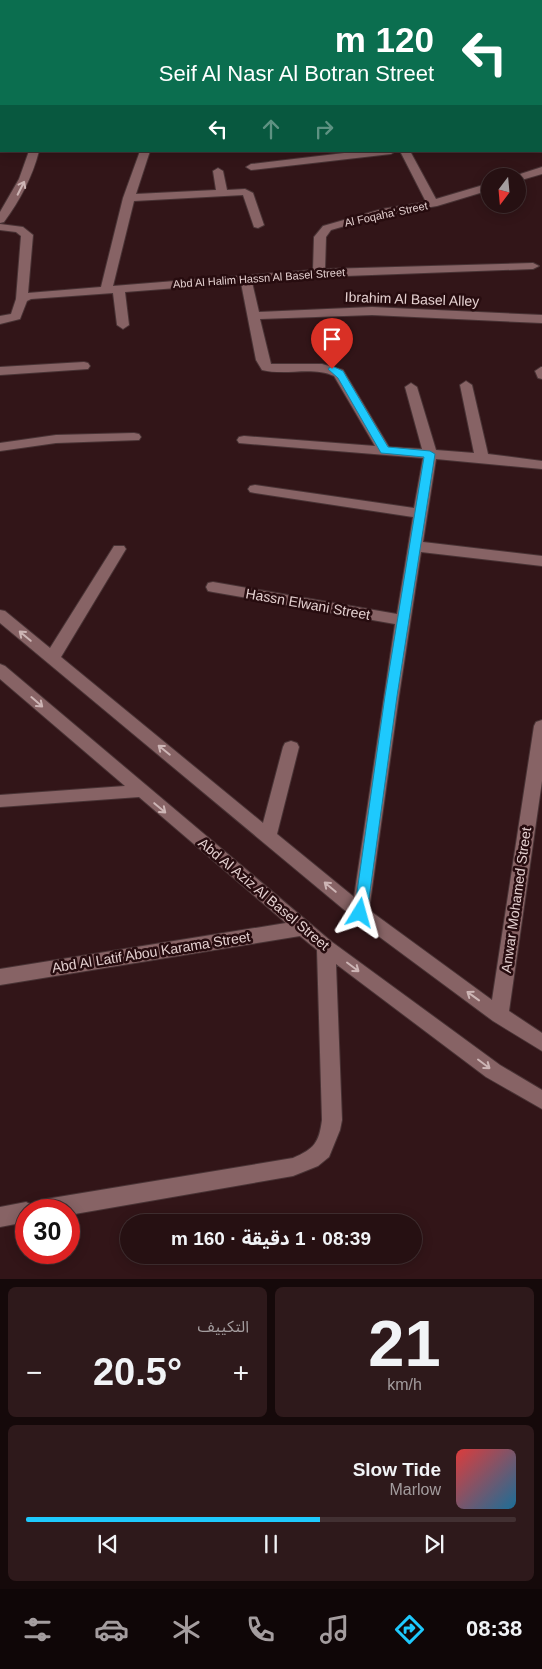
<!DOCTYPE html>
<html lang="ar">
<meta charset="utf-8">
<style>
body{margin:0;font-family:Arial,"Noto Sans Arabic",sans-serif;background:#2e191b;color:#f1f3f6;direction:rtl;height:100vh;display:flex;flex-direction:column;font-size:19px;white-space:nowrap}
*{box-sizing:border-box;margin:0}
p{font-size:16px;color:#a49d9f}
.icon{flex:none;width:28px;height:28px;fill:none;stroke:currentColor;stroke-width:2;stroke-linecap:round;stroke-linejoin:round}
.map{position:relative;height:1279px;overflow:hidden;direction:ltr}
.side{display:flex;flex-direction:column;gap:8px;padding:8px;background:#15090a;flex:1}
.side>*{flex:none}
.top-card{position:absolute;left:0px;top:0px;width:542px;height:152px;box-shadow:0 2px 12px #0003,0 0 0 1px #423032;direction:rtl;background:#0b6e4f;color:#fff;overflow:hidden}
.needle{width:32px;rotate:196deg}
.controls{position:absolute;left:481px;top:168px;display:grid;gap:10px}
.controls a{display:grid;place-items:center;width:45px;height:45px;border-radius:50%;background:#261012;box-shadow:0 2px 12px #0003,0 0 0 1px #423032;font-size:25px}
.speed{position:absolute;left:15px;top:1199px;display:flex;gap:10px;font-size:25px;font-weight:700;text-align:center}
.speed>*{display:grid;place-content:center;width:65px;height:65px;border-radius:50%;background:#261012;box-shadow:0 2px 12px #0003,0 0 0 1px #423032;line-height:1}
.speed .limit{border:8px solid #d22;background:#fff;color:#111}
.pin{position:absolute;display:grid;place-items:center;width:42px;height:42px;color:#fff;margin:-51px -21px;border-radius:50% 50% 50% 0;rotate:-45deg;box-shadow:0 0 5px #0007}
.pin .icon{rotate:45deg}
.me{position:absolute;width:55px;margin:-28px;rotate:8deg;stroke-linejoin:round;filter:drop-shadow(0 0 4px #0008)}
.turn{display:flex;align-items:center;gap:18px;height:105px;padding:0 25px;font-size:22px}
.turn .icon{width:65px;height:65px;stroke-width:2.5}
.turn b{display:block;font-size:35px;line-height:42px}
.lanes{display:flex;align-items:center;height:48px;padding:0 25px;background:#0003;justify-content:center;gap:25px;direction:ltr}
.lanes .off{opacity:.35}
.big{font-size:38px;font-weight:700;line-height:1.1}
.side .tile{flex:1;display:flex;flex-direction:column;justify-content:center;gap:8px;min-width:0;padding:0 18px;border-radius:8px;background:#2e191b}
.side .dial{align-items:center;gap:0}
.dial b{font-size:65px;line-height:1}
.song{display:flex;align-items:center;gap:15px}
.cover{width:60px;height:60px;border-radius:8px;background:linear-gradient(135deg,hsl(0 70% 55%),hsl(200 70% 35%))}
.played{height:5px;border-radius:2px;background:linear-gradient(90deg,#1ec9fd 60%,#423032 60%)}
.keys{display:flex;justify-content:space-around;direction:ltr}
.heat{display:flex;justify-content:space-between;align-items:center;font-size:28px;direction:ltr}
.side .tiles{flex:1;display:grid;gap:8px;grid-template-columns:1fr 1fr}
.tile:last-child{grid-column:span 2}
.trip{position:absolute;left:120px;top:1214px;width:302px;height:50px;border-radius:25px;background:#261012;box-shadow:0 2px 12px #0003,0 0 0 1px #423032;font-weight:700;line-height:50px;text-align:center;direction:rtl}
.menu{display:flex;height:80px;justify-content:space-around;align-items:center;background:#0f0607;color:#a49d9f}
.menu .icon{width:35px;height:35px}
.menu .current{color:#1ec9fd}
.menu b{font-size:22px;color:#f1f3f6}
.map>svg:first-child{display:block}
.lines{fill:none;stroke-linecap:round;stroke-linejoin:round}
.stream{stroke:#bb727a;stroke-width:10}
.minor-casing{stroke:#493335;stroke-width:2}
.minor{fill:#876365;fill-rule:evenodd}
.oneway{stroke:#cdb5b5}
.route{fill:#1ec9fd;stroke:#1483a4}
.labels{text-anchor:middle;stroke-width:5;stroke-linejoin:round;paint-order:stroke}
.far-street-label{font-size:11px;fill:#e4d0d0;stroke:#270c0f}
.street-label{font-size:14px;fill:#e4d0d0;stroke:#270c0f}
</style>
<div class="map">
<svg width="542" height="1279" viewBox="0 0 542 1279">
<rect width="100%" height="100%" fill="#321518"/>
<g class="lines">
<path class="stream" d="M0,12L1,0"/>
<g class="minor-casing">
<path id="minor" d="M25,0H35V1H26Z
M224,0H236L237,1H224Z
M542,24V31H541V24Z
M0,114H1V120H0Z
M29,151H39C32,178 20,200 4,222L0,223V212L19,179Z
M140,151H150L136,194L216,190L213,171L218,168L223,171L227,190L245,189L253,193L264,225L258,228L254,227L243,195L134,201L113,286L313,270L314,237L323,226L382,209L426,202L400,151H410L436,199L490,183V190L437,206L383,215L331,230L326,237L325,269L533,263L539,266L533,269L319,277L252,282L259,312L372,307L542,315V323L372,315L260,319L271,364H322L343,370L389,447L422,449L405,387L411,383L417,387L436,450L474,453L460,385L466,381L472,385L488,454L542,461V469L436,459L423,542L542,556V566L421,552L399,696L369,910L492,1000L534,726L536,722L542,720V781L509,1011L542,1033V1051L493,1021L354,918L0,623V610L5,611L50,648L114,546H124L126,549L61,657L263,823L283,747L285,743L291,741L297,743L299,747L277,834L354,897L395,624L213,592L208,591L206,587L208,583L213,582L397,614L413,517L255,493L250,492L248,489L250,486L255,485L414,508L423,458L239,443L237,440L239,437L244,436L375,446L334,376C312,366 286,376 262,370L256,360L241,283L125,292L129,325L123,329L117,325L113,293L31,299L27,301L20,319L0,324V316L11,314L16,299L21,236L16,232L0,230V224L23,227L33,235L28,293L101,287L123,198Z
M361,151H396L391,154L251,170L246,167L251,164Z
M542,167V174L518,181V176H514Z
M84,362L88,363L90,366L88,369L0,375V367Z
M541,367H542V379L538,378L535,371Z
M134,433L139,434L141,437L139,440L56,443L0,451V443L56,435Z
M0,664L5,666L332,942L500,1065L542,1090V1109L486,1077L336,964L342,1120L340,1130L329,1157L318,1166L293,1176L69,1215V1210H26V1222L0,1227V1207L26,1202L32,1205L40,1200L293,1158C314,1149 319,1143 322,1120L317,950L300,936L0,985V969L286,923L139,797L0,807V795L125,786L0,679Z"/>
</g>
<use href="#minor" class="minor"/>
</g>
<defs><path id="oneway-shaft" d="M-6 0H5M1.5-3L5.5 0L1.5 3" fill="none" stroke-width="1.6" stroke-linecap="round" stroke-linejoin="round" transform="scale(1.25)"/></defs>
<g class="oneway">
<use href="#oneway-shaft" transform="translate(21 188) rotate(-63)"/>
<use href="#oneway-shaft" transform="translate(25 636) rotate(-140)"/>
<use href="#oneway-shaft" transform="translate(37 702) rotate(41)"/>
<use href="#oneway-shaft" transform="translate(164 750) rotate(-141)"/>
<use href="#oneway-shaft" transform="translate(160 808) rotate(40)"/>
<use href="#oneway-shaft" transform="translate(330 887) rotate(-140)"/>
<use href="#oneway-shaft" transform="translate(353 967) rotate(37)"/>
<use href="#oneway-shaft" transform="translate(473 996) rotate(-144)"/>
<use href="#oneway-shaft" transform="translate(484 1064) rotate(37)"/>
</g>
<path class="route" d="M332,366L343,371L347,378L388,447L430,451L435,454L397,696L367,913L365,917L360,918L356,917L354,913L385,696L424,457L381,453L338,378L328,369Z"/>
<g class="labels">
<g class="far-street-label">
<text transform="translate(386 214) rotate(-12)" y="4">Al Foqaha' Street</text>
<text transform="translate(259 278) rotate(-4)" y="4">Abd Al Halim Hassn Al Basel Street</text>
</g>
<g class="street-label">
<text transform="translate(412 299) rotate(2)" y="5">Ibrahim Al Basel Alley</text>
<text transform="translate(308 604) rotate(10)" y="5">Hassn Elwani Street</text>
<text transform="translate(264 894) rotate(40)" y="5">Abd Al Aziz Al Basel Street</text>
<text transform="translate(516 900) rotate(-82)" y="5">Anwar Mohamed Street</text>
<text transform="translate(151 952) rotate(-9)" y="5">Abd Al Latif Abou Karama Street</text>
</g>
</g>
</svg>
<div class="controls">
<a><svg class="needle" viewBox="-14 -14 28 28"><path d="M0-13l5 13h-10z" fill="#e53935"/><path d="M0 13l5-13h-10z" fill="#a49d9f"/></svg></a>
</div>
<div class="speed"><div class="limit">30</div></div>
<div class="pin" style="left:332px;top:369px;background:#d93025"><svg class="icon" aria-label="arrive" viewBox="0 0 24 24"><path d="M6 21V4h12l-3 4 3 4H6"/></svg></div>
<svg class="me" style="left:360px;top:913px" viewBox="-20 -20 40 40"><path d="M0-17L14 15 0 8-14 15z" fill="#1ec9fd" stroke="#fff" stroke-width="4"/></svg>
<div class="trip">08:39 · 1 دقيقة · 160 m</div>
<div class="top-card">
<div class="turn"><svg class="icon" aria-label="left" viewBox="0 0 24 24"><path d="M17 20v-9H6M10 6l-5 5 5 5"/></svg><div><b>120 m</b>Seif Al Nasr Al Botran Street</div></div>
<div class="lanes"><svg class="icon" aria-label="left" viewBox="0 0 24 24"><path d="M17 20v-9H6M10 6l-5 5 5 5"/></svg><svg class="icon off" aria-label="ahead" viewBox="0 0 24 24"><path d="M12 20V5M6 11l6-6 6 6"/></svg><svg class="icon off" aria-label="right" viewBox="0 0 24 24"><path d="M7 20v-9h11M14 6l5 5-5 5"/></svg></div>
</div>
</div>
<section class="side">
<div class="tiles">
<div class="tile dial"><b>21</b><p>km/h</p></div>
<div class="tile"><p>التكييف</p>
<div class="heat"><a>−</a><b class="big">20.5°</b><a>+</a></div>
</div>
<div class="tile">
<div class="song"><i class="cover"></i><div><b>Slow Tide</b><p>Marlow</p></div></div>
<div class="played"></div>
<div class="keys"><svg class="icon" aria-label="previous" viewBox="0 0 24 24"><path d="M18 5L8 12l10 7zM5 5v14"/></svg><svg class="icon" aria-label="pause" viewBox="0 0 24 24"><path d="M8 5v14M16 5v14"/></svg><svg class="icon" aria-label="next" viewBox="0 0 24 24"><path d="M6 5l10 7-10 7zM19 5v14"/></svg></div>
</div>
</div>
</section>
<nav class="menu">
<b>08:38</b>
<svg class="icon current" aria-label="directions" viewBox="0 0 24 24"><path d="M12 3l9 9-9 9-9-9zM9 14v-3h6M13 9l2 2-2 2"/></svg>
<svg class="icon" aria-label="music" viewBox="0 0 24 24"><path d="M9 18V5l10-2v13"/><circle cx="6" cy="18" r="3"/><circle cx="16" cy="16" r="3"/></svg>
<svg class="icon" aria-label="phone" viewBox="0 0 24 24"><path d="M5 4h4l2 5-3 2q2 4 5 5l2-3 5 2v4C11 20 4 13 5 4z"/></svg>
<svg class="icon" aria-label="climate" viewBox="0 0 24 24"><path d="M12 3v18M4 7l16 10M4 17L20 7"/></svg>
<svg class="icon" aria-label="car" viewBox="0 0 24 24"><path d="M5 17H2v-5l4-1 3-4h7l3 4 3 1v5h-3M9 17h6M6 11h13"/><circle cx="7" cy="17" r="2"/><circle cx="17" cy="17" r="2"/></svg>
<svg class="icon" aria-label="filters" viewBox="0 0 24 24"><path d="M4 7h16M4 17h16"/><circle cx="9" cy="7" r="2"/><circle cx="15" cy="17" r="2"/></svg>
</nav>
